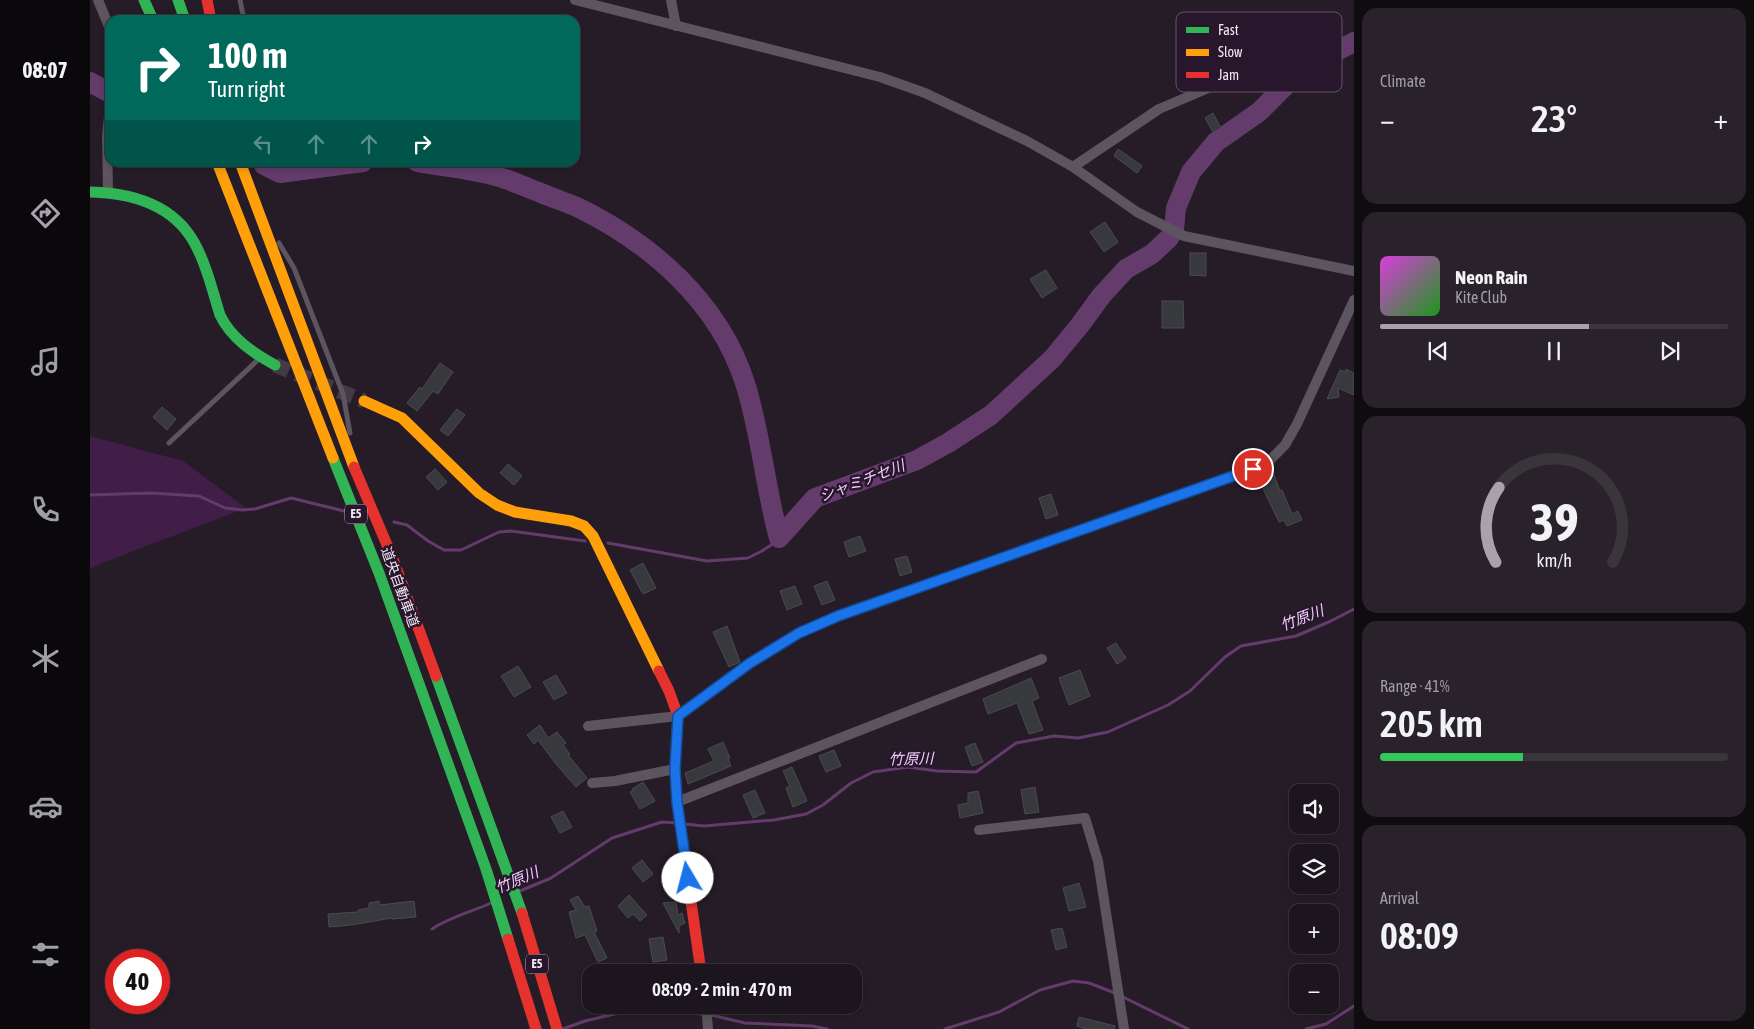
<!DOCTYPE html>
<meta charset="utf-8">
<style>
body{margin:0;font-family:"Asap Condensed","Noto Sans JP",sans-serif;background:#29222a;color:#f1f3f6;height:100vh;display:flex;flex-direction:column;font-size:19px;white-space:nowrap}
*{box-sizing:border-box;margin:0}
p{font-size:16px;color:#a09fa4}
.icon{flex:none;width:28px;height:28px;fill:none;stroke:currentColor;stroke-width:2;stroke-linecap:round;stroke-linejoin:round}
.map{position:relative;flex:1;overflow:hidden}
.drawer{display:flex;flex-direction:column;gap:8px;padding:8px;background:#0f0c10;width:400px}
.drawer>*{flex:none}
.banner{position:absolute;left:15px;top:15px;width:475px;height:152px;border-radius:15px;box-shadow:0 2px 8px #0003,0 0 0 1px #3a343b;background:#00695c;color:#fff;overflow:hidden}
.controls{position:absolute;left:1199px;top:784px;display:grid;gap:10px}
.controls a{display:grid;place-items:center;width:50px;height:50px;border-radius:10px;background:#1c151d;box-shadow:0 2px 8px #0003,0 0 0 1px #3a343b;font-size:25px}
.speed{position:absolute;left:15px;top:949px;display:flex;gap:10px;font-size:25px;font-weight:700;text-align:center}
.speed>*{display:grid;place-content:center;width:65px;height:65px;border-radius:50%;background:#1c151d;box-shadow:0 2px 8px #0003,0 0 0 1px #3a343b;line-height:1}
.speed .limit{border:8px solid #d22;background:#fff;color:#111}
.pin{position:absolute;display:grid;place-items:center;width:42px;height:42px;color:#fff;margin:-21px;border:2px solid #fff;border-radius:50%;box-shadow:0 1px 5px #0007}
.me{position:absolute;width:55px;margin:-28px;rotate:352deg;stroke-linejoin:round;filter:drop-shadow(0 0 4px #0008)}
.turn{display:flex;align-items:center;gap:18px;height:105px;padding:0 20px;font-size:22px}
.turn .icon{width:65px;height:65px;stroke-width:2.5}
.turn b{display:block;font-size:35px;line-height:42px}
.lanes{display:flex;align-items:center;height:48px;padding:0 20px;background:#0003;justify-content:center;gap:25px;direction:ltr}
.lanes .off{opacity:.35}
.big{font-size:38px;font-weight:600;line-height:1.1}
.drawer .tile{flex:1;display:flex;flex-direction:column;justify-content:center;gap:8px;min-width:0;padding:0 18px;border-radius:15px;background:#29222a}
.drawer .dial{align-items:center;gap:0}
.dial svg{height:130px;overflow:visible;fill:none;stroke:#3a343b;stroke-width:7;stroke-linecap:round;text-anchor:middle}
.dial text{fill:#f1f3f6;stroke:none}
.song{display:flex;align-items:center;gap:15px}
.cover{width:60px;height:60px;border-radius:8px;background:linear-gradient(135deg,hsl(300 70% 55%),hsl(120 70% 35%))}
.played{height:5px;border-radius:2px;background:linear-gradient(90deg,#aba0ad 60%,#3a343b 60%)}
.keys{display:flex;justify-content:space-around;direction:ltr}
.heat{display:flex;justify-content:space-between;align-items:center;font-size:28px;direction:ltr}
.charge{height:8px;border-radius:4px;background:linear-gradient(90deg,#34c759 41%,#3a343b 0)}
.trip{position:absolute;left:492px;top:964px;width:280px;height:50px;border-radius:15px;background:#1c151d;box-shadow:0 2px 8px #0003,0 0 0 1px #3a343b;font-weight:600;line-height:50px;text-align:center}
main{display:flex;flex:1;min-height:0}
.tab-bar{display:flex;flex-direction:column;width:90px;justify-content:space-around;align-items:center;background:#0b080c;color:#a09fa4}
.tab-bar .icon{width:35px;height:35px}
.tab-bar .current{color:#aba0ad}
.tab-bar b{font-size:22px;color:#f1f3f6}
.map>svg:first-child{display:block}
.green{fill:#401e47}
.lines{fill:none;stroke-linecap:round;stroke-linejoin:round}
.stream{stroke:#643c6c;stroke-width:3}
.river{stroke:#643c6c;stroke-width:20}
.building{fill:#38393c;stroke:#4b4b4e}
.secondary-tunnel{stroke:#443a46;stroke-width:15;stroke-dasharray:15 8;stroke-linecap:butt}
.lane{stroke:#5c545e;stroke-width:5}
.street{stroke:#5c545e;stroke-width:10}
.fast{stroke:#30b455;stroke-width:11}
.slow{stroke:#ff9f0a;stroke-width:11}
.jam{stroke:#e5322d;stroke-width:11}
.route-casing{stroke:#114b97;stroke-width:12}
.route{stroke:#1a73e8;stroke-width:9}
.labels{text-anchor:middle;stroke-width:5;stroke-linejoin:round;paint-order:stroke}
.shield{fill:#28172c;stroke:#b6a9b9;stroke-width:1}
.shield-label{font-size:12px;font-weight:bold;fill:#f3e7f5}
.street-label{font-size:14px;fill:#f3e7f5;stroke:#28172c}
.water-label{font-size:15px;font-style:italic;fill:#f4cdfc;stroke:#28172c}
.key{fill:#28172c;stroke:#655568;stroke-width:1}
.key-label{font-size:14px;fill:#f3e7f5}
</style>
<main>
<nav class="tab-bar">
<b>08:07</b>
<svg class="icon current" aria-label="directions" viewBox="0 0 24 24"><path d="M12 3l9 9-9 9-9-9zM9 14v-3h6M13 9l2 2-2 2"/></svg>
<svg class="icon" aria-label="music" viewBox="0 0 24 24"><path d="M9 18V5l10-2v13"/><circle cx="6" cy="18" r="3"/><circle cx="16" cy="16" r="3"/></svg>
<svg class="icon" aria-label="phone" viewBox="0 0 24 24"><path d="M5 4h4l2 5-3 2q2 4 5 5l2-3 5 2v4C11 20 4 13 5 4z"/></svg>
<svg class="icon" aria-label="climate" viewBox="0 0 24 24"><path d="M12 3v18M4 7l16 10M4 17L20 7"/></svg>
<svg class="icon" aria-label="car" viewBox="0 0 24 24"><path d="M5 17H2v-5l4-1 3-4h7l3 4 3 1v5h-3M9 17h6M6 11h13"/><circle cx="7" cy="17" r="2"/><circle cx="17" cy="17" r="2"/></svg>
<svg class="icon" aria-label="filters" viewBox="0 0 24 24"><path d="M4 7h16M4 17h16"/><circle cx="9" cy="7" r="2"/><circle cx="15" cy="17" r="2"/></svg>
</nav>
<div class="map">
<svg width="1264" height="1029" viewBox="0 0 1264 1029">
<rect width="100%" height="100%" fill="#251c27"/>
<path class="green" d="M0,436L93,461L156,508L15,562L0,569Z"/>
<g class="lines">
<path class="stream" d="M0,495L61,493L109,496L135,508L152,510L165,509L201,498L254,511
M304,522L317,525L338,541L354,550H371L409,532L421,531L495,541
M518,543L617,561L658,558L672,551L684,543L689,538
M595,824L614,826L684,820L716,814L733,805L761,783L783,772L818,767L847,771L886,772L926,743L964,736L988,738L1018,732L1078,705L1100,691L1135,657L1151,646L1206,636L1241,621L1264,609
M430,891L461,878L522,838L572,822L587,823
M342,929C360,917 381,912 401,903
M1031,996L1098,1029
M473,1029L495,1021L550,1008L621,1015L655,1023L722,1026L737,1029
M855,1029L909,1012L950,990L983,981L999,983L1025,993
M1216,1029L1236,1024L1264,1006"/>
<path class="river" d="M0,82L20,93
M327,162C354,167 383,169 409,177C423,181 437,188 451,193C463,198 475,202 487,207C561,243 629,302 655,383C671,433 675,487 689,538
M174,165L190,173L273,162
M689,538L725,498L827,460L858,443L901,415L962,359L990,325L1012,295L1036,269L1062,254L1079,238L1084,230L1086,208L1101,172L1126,142L1169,112L1211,70L1264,42"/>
</g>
<path class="building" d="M1123,113L1131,128L1123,132L1115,118Z
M1028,149L1052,166L1047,173L1024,156Z
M1015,222L1028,242L1014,252L1000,232Z
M1100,253H1116V276L1100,275Z
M956,270L967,288L952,298L940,279Z
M1072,301H1093L1094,328H1072Z
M350,363L363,372L348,394L343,391L327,411L317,403L330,387L332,389Z
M1256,369L1264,373V395L1248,388L1249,397L1237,399L1250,370L1255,372Z
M72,407L86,419L77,430L63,417Z
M367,409L375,415L358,436L350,430Z
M418,464L432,476L424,485L410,473Z
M345,469L357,482L348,490L336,477Z
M1183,472L1190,491L1192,490L1202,514L1208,511L1212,520L1197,526L1194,520L1189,522L1168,478Z
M961,494L968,515L956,519L949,498Z
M770,536L776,551L759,557L754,542Z
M817,556L822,572L810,576L805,559Z
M553,563L566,588L553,594L540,570Z
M737,581L745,600L732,605L724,586Z
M705,586L712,604L697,610L690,591Z
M637,626L650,662L639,667L623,632Z
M1026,643L1036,658L1027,664L1017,648Z
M428,666L441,687L424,697L411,676Z
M990,670L1000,696L979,705L969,678Z
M466,675L477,693L464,700L453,682Z
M941,678L949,698L942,701L953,730L939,734L927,703L898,714L893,699Z
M450,725L458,738L467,732L476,743L473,745L480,754L478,755L497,778L486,787L466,764L448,740L444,744L437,735Z
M633,742L640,758L638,759L641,766L598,784L595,773L624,761L618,749Z
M885,743L893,762L882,766L875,747Z
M744,750L751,766L736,772L729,756Z
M702,767L717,801L703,807L696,788L700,786L693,771Z
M553,782L565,801L550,809L540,792L543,791L542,789Z
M945,787L949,812L935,814L931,790Z
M665,790L675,813L663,818L653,795Z
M888,791L893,813L870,818L868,805L878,803V793Z
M473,811L482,827L470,833L461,817Z
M552,860L563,874L553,882L542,868Z
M989,883L996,907L979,911L973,888Z
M539,895L557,915L550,921L543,914L538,918L528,906Z
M488,896L495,907L499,906L507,931L504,932L517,958L508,962L495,935L486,938L479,912L486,910L480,900Z
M289,901L290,905L324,901L326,917L302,919V918L261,925L239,927L238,914L268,912V910L279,908V903Z
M586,902L588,915L592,913L595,923L589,926V933L573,903Z
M972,928L977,947L966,950L961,930Z
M573,937L577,960L563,962L559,939Z
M989,1017L1025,1026L1024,1029H993V1028L987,1026Z"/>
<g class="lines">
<path class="secondary-tunnel" d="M185,365L274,401"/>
<path class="lane" d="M150,0L154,20
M189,243L204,268L253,394L260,433
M79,443L170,358"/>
<path class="street" d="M8,0L20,29
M485,0L790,77L835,93L937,141L983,167L1047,212L1094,236L1264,271
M581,0L586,26
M983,167L1069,109L1128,84
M18,192L17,136L20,107
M498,726L588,716L660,663L709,633L748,616L1163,469L1181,459L1195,445L1207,424L1264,300
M502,783L525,781L585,769
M587,802L952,659
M889,830L995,818L1008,861L1034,1029
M616,1005L618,1029"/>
<path class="fast" d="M54,0L63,20
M88,0L95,20
M0,192C45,193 88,206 108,250C118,270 123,293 130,315C141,338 163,353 185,365
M243,458L289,573L396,869L418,939
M346,676L432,913"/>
<path class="slow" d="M127,162L243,458
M150,162L264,467
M274,401L312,418L389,493L407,505L425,512L481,521L494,526L503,536L569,671"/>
<path class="jam" d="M117,0L121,20
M264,467L303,559L346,676
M569,671L579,691L588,716L585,769L587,802L611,972
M432,913L467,1029
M418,939L446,1029"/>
</g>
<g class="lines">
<g class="route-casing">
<path id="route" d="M598,878L587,802L585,769L588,716L660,663L709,633L748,616L1163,469"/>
</g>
<use href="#route" class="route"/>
</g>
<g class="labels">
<g class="shield">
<rect x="255" y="504.5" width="22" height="19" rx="4"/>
<rect x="436" y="954.5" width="22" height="19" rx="4"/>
</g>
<g class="shield-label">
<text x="266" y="518">E5</text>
<text x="447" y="968">E5</text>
</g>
<g class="street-label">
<text transform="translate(310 587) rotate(70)" y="5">道央自動車道</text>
</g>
<g class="water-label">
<text transform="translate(772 481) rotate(-21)" y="5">シャミチセ川</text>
<text transform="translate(1212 618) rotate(-21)" y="5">竹原川</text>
<text transform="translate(821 759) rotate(-1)" y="5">竹原川</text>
<text transform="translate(427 880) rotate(-23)" y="5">竹原川</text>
</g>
</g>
<rect x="1086" y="12" width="166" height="80" rx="8" class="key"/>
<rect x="1096" y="27" width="23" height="6" fill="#30b455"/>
<rect x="1096" y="49" width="23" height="7" fill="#ff9f0a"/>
<rect x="1096" y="72" width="23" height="6" fill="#e5322d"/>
<g class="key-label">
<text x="1128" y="35">Fast</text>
<text x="1128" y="57">Slow</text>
<text x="1128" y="80">Jam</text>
</g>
</svg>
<div class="controls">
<a><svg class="icon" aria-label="sound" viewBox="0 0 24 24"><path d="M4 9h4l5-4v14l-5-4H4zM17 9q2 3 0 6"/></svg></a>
<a><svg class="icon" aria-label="layers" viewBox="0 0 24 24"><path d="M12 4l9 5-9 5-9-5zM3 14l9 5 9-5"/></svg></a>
<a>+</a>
<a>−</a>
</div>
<div class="speed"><div class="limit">40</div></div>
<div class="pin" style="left:1163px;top:469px;background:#d93025"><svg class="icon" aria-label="arrive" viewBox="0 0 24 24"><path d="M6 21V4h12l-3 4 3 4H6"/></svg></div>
<svg class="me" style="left:598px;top:878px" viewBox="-20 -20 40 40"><circle r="19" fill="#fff"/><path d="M0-13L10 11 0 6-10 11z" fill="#1a73e8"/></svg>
<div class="trip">08:09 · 2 min · 470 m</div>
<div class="banner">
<div class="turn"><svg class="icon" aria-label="right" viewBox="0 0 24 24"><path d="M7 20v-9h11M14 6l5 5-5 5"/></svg><div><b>100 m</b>Turn right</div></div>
<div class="lanes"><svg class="icon off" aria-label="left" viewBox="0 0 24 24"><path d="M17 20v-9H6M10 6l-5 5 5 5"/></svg><svg class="icon off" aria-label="ahead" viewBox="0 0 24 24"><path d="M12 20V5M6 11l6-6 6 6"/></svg><svg class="icon off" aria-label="ahead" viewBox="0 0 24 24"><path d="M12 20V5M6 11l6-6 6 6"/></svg><svg class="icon" aria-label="right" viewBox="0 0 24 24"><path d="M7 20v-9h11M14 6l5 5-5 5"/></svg></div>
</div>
</div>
<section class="drawer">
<div class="tile"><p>Climate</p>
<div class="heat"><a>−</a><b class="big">23°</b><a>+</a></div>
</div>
<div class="tile">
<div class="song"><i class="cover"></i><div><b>Neon Rain</b><p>Kite Club</p></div></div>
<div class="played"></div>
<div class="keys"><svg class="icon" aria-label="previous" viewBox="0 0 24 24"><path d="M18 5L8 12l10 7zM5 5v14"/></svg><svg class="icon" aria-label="pause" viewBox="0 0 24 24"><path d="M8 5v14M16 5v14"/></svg><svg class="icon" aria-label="next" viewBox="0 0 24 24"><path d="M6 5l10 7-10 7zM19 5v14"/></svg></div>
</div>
<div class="tile dial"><svg viewBox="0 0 100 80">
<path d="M14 69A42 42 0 1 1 86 69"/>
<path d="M14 69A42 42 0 0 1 16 23" stroke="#aba0ad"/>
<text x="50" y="56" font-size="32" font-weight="700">39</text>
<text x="50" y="72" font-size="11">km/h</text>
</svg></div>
<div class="tile"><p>Range · 41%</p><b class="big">205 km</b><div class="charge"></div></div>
<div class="tile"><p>Arrival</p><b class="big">08:09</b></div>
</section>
</main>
